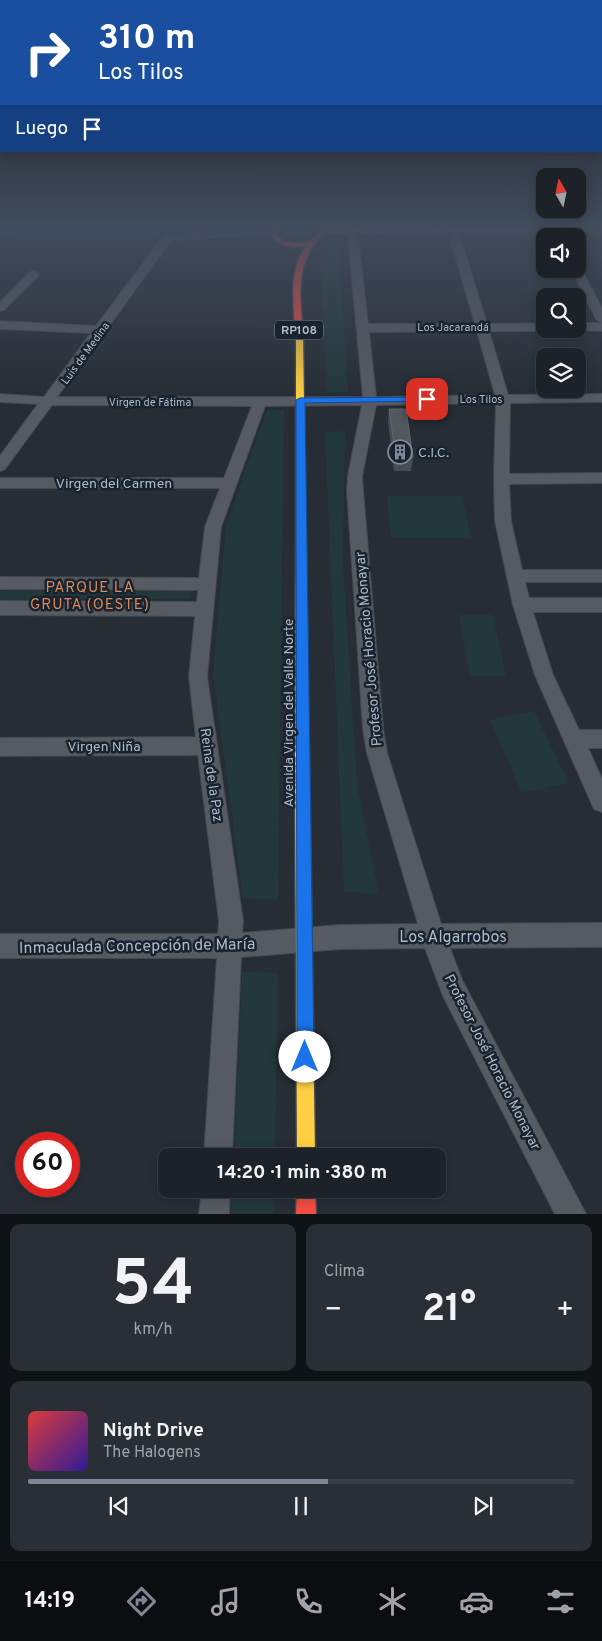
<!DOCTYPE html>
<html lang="es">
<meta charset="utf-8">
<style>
body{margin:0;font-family:Overpass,sans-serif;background:#292f34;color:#f1f3f6;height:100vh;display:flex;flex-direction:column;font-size:19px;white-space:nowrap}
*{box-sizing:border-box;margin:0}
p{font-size:16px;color:#a0a4a8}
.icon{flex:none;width:28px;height:28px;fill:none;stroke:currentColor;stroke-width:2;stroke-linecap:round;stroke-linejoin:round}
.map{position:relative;height:1214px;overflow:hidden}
.sheet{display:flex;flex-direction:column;gap:10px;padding:10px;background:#0f1316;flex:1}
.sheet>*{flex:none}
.top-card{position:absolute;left:0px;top:0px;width:602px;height:152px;box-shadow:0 2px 12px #0003,0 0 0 1px #3a3f45;background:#1a4fa0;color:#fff;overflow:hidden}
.needle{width:32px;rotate:351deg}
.fabs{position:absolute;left:536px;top:168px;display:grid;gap:10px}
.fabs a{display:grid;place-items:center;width:50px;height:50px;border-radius:10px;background:#1c2228;box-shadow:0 2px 12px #0003,0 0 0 1px #3a3f45;font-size:25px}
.speed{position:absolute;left:15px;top:1132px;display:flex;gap:10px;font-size:25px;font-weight:700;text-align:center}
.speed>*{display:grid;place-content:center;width:65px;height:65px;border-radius:50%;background:#1c2228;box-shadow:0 2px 12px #0003,0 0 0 1px #3a3f45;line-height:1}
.speed .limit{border:8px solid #d22;background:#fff;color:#111}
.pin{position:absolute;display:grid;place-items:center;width:42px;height:42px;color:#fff;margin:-21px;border-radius:10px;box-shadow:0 2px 8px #0006}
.me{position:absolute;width:55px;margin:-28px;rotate:0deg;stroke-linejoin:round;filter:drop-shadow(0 0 4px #0008)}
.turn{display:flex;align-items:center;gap:18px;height:105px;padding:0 15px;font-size:22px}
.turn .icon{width:65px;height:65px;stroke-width:2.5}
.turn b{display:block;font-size:35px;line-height:42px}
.then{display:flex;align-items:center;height:48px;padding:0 15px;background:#0003;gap:10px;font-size:19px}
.big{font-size:38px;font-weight:700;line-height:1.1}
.sheet .widget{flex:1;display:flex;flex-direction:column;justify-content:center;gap:8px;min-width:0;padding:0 18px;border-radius:10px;background:#292f34}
.sheet .dial{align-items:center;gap:0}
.dial b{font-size:65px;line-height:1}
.song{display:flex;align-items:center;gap:15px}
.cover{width:60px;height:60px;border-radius:8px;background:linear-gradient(135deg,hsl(0 70% 55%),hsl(250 70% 35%))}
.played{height:5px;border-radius:2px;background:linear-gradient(90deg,#7e8894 55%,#3a3f45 55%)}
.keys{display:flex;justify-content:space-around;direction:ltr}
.heat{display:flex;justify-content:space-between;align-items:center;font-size:28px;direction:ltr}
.sheet .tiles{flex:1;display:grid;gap:10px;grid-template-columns:1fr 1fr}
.widget:last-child{grid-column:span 2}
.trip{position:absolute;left:158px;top:1148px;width:288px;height:50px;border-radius:10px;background:#1c2228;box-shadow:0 2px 12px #0003,0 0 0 1px #3a3f45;font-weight:700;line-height:50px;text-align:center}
.dock{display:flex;height:80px;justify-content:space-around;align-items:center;background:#0b0e10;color:#a0a4a8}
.dock .icon{width:35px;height:35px}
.dock .current{color:#7e8894}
.dock b{font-size:22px;color:#f1f3f6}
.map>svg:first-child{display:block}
.green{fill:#23383b}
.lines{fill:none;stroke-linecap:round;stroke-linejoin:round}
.street-casing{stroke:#44494f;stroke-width:2}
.fast-casing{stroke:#44494f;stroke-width:3}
.slow-casing{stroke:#44494f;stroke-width:3}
.jam-casing{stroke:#44494f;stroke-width:3}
.street{fill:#565b62;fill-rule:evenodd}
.fast{fill:#16e098;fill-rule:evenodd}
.slow{fill:#ffcf43;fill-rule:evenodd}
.jam{fill:#f24e42;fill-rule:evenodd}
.wall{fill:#454c54}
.building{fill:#505860;stroke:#5f6770}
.route{fill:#1a73e8;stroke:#114b97}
.labels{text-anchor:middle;stroke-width:5;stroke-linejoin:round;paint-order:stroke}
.far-street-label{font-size:11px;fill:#aeb9c7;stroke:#19232f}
.shield{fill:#19232f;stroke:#818c99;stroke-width:1}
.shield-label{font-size:12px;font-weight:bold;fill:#aeb9c7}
.poi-label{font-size:14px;fill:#aeb9c7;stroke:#19232f;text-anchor:start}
.street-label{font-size:14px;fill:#aeb9c7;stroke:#19232f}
.neighbourhood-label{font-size:15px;letter-spacing:1px;fill:#db8a55;stroke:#19232f}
.near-street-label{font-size:16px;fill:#aeb9c7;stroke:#19232f}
</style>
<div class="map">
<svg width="602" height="1214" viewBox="0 0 602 1214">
<rect width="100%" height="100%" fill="#262d35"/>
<path class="green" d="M0,227H132L126,231L19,232L0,238Z
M297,228L310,231L312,235C303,242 292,242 283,236L285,230Z
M321,248H339L348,392H326Z
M267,410H284L278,900L243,898L213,673L226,525Z
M345,431L343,563L357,784L379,894L344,892L325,432Z
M387,496H462L471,538H391Z
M0,591H191L190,599L0,600Z
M459,615H493L506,676H470Z
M534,711L569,783L522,793L490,720Z
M242,972L278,973L275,1156H234Z
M232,1189H275L274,1213H231Z"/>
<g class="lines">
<g class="street-casing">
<path id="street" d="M276,227L281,230L280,232L257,236L171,240L107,329L106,333H104L57,397H363L347,227H357L368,324H475L447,227H457L487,324L545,323V329H550L545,331H489L508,395L602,394V402L510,403L509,474L602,473V483L509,484L511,521L522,570H602V582H525L529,598H602V612H533L553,675L579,730H602V748H588L602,779V812L594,809L535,675L513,605L495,521L494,479L496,403L376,405L362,476L363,490L383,729L387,753L441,924L602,923V947L450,948L462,980L586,1214H555L443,996L425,948L340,949L241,957L232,1156H204L217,958H0V934H218L219,921L198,755L0,756V738L196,737L189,677L195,616L0,615V601L197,602L198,590L0,589V577L199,578L205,527L220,488H0V478H224L252,406L52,405L5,469L0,471V456L38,404L0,402V394L44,397L91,333L0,329V321L96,326L164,235L257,230ZM477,331L495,395L376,397L369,332ZM362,405L348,476L347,490L363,729L367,753L418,924L340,925L242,933L243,921L207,677L221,527L265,406Z
M549,227H559L564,236H554Z
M578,266L581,269L602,308V323L596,319L571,269H578Z
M34,271L39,274L38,276L4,310L0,311V302L30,272Z
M578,323H602V331L574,330L578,329Z
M202,1189H230L229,1214H199Z"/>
</g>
<g class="fast-casing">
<path id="fast" d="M301,548L306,552L309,754L307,758L302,760L297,758L295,754L296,552Z"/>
</g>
<g class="slow-casing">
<path id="slow" d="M296,330L303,332L306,552L301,556L296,552Z
M302,748L307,750L309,754L315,1156H297L295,754L297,750Z"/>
</g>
<g class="jam-casing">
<path id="jam" d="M277,227H285L276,235C286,244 297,244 310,242L318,233L323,234C318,240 312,246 309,253C296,277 301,306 303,332L299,334L295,332C294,304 288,271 306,246C292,249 280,246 270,235Z
M316,227L332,229L602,228V232L332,233L314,230V228Z
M297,1189H315L316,1214H296Z"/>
</g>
<use href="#street" class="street"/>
<use href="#fast" class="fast"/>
<use href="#slow" class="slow"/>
<use href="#jam" class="jam"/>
</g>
<path class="wall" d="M389,409L413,458L411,471H394L388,421Z"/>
<path class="building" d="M389,409H406L413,458H396Z"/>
<linearGradient id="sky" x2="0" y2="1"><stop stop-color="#15191d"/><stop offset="0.57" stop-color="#414c5c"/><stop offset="1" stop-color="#414c5c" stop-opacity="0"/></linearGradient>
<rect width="602" height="397" fill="url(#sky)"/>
<path class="route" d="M427,397H430V401L305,403L314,1057L311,1063L305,1066L299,1063L297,1057L296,400L300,398Z"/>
<defs>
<g id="building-ring" transform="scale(1.25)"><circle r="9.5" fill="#19232f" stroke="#7e8894" stroke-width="1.5"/><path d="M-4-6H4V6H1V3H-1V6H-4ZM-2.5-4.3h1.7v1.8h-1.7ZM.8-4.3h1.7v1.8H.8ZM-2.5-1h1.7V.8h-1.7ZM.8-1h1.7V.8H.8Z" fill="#7e8894"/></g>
</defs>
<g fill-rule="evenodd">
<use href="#building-ring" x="400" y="452"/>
</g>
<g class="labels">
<g class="far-street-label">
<text x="453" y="331">Los Jacarandá</text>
<text transform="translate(85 353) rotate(-54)" y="4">Luis de Medina</text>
<text x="481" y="403">Los Tilos</text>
<text x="150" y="406">Virgen de Fátima</text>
</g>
<rect class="shield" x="275" y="320.5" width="48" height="19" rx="4"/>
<g class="shield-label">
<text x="299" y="334">RP108</text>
</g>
<g class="poi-label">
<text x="418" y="457">C.I.C.</text>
</g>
<g class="street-label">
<text x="114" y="488">Virgen del Carmen</text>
<text transform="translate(368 649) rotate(-95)" y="5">Profesor José Horacio Monayar</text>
<text transform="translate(288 713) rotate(-90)" y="5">Avenida Virgen del Valle Norte</text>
<text x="104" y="751">Virgen Niña</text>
<text transform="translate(212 775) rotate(82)" y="5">Reina de la Paz</text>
<text transform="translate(493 1062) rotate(63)" y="5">Profesor José Horacio Monayar</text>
</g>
<g class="neighbourhood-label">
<text x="90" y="592">PARQUE LA<tspan x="90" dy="17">GRUTA (OESTE)</tspan></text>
</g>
<g class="near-street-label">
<text x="453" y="942">Los Algarrobos</text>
<text transform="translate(137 945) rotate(-1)" y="6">Inmaculada Concepción de María</text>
</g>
</g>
</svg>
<div class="fabs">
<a><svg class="needle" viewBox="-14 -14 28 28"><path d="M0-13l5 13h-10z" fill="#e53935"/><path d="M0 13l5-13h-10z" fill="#a0a4a8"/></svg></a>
<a><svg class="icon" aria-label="sound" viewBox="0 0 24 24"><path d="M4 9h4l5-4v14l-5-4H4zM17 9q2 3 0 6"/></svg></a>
<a><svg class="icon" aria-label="search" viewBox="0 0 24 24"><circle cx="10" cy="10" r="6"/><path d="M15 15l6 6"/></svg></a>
<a><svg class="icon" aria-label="layers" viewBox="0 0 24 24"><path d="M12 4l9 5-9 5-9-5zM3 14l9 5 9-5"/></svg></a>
</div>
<div class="speed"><div class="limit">60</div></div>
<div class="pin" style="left:427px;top:399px;background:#d93025"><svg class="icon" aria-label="arrive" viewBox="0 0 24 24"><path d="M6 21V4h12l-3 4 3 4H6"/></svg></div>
<svg class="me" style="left:305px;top:1057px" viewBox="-20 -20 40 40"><circle r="19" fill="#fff"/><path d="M0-13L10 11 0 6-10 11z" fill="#1a73e8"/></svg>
<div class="trip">14:20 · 1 min · 380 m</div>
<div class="top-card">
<div class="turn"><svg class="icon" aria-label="right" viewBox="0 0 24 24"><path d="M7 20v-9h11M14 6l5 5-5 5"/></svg><div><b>310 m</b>Los Tilos</div></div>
<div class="then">Luego<svg class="icon" aria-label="arrive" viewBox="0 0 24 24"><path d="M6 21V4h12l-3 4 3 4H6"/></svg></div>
</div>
</div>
<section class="sheet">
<div class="tiles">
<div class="widget dial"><b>54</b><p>km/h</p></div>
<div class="widget"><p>Clima</p>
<div class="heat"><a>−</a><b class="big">21°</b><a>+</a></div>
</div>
<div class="widget">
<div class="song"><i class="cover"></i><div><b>Night Drive</b><p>The Halogens</p></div></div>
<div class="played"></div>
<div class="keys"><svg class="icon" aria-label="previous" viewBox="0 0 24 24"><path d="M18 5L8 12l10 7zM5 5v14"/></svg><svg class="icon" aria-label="pause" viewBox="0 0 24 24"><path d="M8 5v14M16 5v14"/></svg><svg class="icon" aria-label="next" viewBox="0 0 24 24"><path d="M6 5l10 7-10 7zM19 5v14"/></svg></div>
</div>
</div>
</section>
<nav class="dock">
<b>14:19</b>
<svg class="icon current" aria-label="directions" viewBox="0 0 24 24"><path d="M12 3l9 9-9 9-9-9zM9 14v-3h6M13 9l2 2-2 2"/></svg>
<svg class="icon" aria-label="music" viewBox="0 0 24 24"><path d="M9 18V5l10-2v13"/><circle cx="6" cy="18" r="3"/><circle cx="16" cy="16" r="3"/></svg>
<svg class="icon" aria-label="phone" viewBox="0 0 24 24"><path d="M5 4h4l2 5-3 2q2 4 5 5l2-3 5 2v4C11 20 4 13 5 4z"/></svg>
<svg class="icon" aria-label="climate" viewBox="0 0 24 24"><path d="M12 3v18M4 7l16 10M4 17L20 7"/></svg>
<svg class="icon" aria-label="car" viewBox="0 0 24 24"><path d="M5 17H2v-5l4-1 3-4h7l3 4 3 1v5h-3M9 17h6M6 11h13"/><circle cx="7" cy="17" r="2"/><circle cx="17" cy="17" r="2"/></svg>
<svg class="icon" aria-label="filters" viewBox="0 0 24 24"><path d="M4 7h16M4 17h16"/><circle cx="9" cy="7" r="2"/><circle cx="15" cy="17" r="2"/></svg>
</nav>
